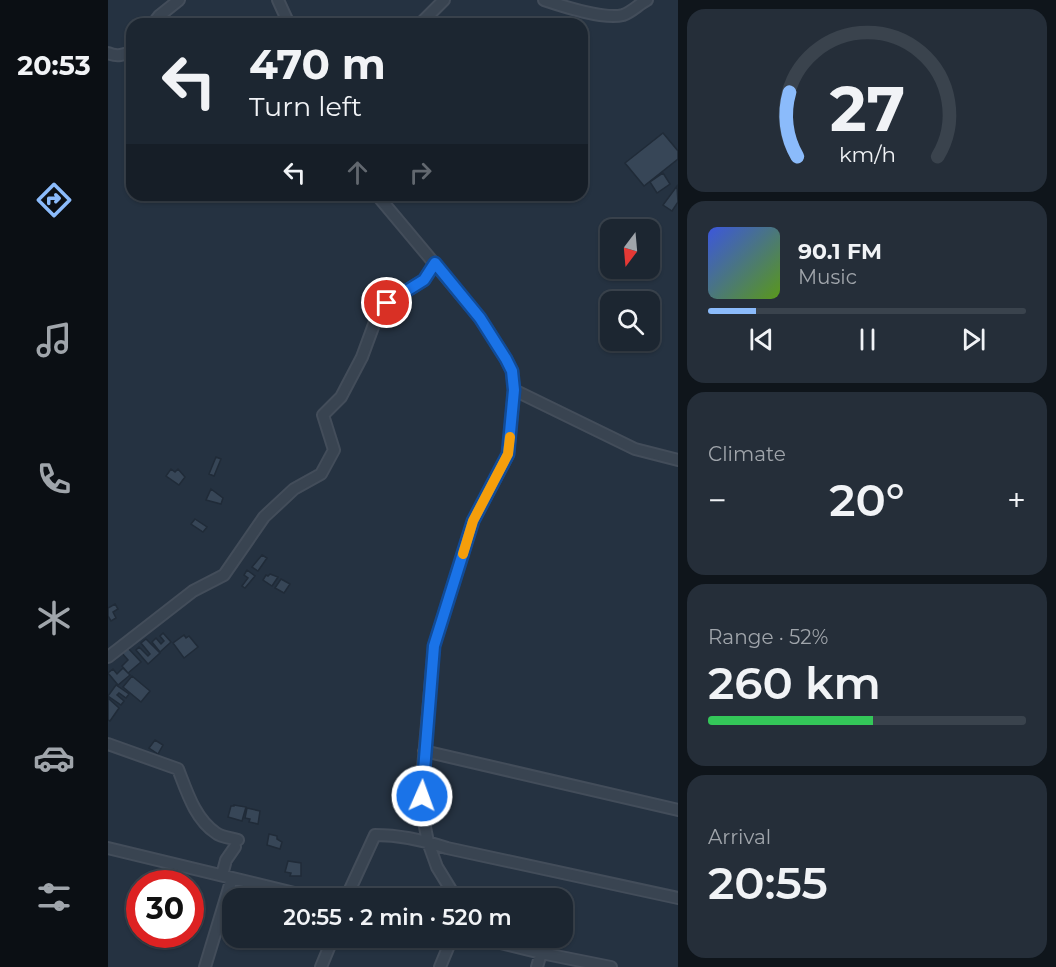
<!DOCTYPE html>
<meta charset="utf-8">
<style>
body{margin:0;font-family:Montserrat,sans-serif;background:#252e39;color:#f1f3f6;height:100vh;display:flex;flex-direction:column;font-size:22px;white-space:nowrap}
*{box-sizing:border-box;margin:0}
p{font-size:20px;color:#a0a5ab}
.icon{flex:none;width:33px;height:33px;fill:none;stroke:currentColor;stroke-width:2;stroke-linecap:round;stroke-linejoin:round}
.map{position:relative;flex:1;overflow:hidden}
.drawer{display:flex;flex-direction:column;gap:9px;padding:9px;background:#0f151b;width:378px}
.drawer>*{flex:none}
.banner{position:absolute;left:18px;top:18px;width:462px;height:183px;border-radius:18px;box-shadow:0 2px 4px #0004,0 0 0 2px #3a434d;background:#1c2631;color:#f1f3f6;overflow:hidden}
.needle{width:39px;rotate:196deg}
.tools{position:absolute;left:492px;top:219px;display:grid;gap:12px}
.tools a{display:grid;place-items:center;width:60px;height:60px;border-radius:12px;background:#1c2631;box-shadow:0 2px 4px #0004,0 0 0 2px #3a434d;font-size:30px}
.speed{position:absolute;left:18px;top:870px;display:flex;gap:12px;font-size:30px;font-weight:700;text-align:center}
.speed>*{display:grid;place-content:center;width:78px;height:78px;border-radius:50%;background:#1c2631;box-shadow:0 2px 4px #0004,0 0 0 2px #3a434d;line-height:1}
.speed .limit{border:9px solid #d22;background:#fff;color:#111}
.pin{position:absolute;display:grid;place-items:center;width:51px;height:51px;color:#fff;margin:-26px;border:3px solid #fff;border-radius:50%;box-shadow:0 2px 6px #0007}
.me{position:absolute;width:66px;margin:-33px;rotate:2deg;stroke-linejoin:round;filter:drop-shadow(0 0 4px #0008)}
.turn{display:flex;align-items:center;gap:21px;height:126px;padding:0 24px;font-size:27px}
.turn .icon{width:78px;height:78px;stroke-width:2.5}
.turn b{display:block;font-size:42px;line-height:51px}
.lanes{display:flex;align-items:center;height:57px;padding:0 24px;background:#0003;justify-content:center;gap:30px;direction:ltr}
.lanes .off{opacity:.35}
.big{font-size:45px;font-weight:600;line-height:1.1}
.drawer .card{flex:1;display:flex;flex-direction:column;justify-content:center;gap:9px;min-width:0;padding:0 21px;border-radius:18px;background:#252e39}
.drawer .dial{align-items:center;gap:0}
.dial svg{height:156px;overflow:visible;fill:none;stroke:#3a434d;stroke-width:7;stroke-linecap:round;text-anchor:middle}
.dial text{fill:#f1f3f6;stroke:none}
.song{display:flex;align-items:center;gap:18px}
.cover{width:72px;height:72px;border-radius:9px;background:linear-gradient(135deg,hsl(230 70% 55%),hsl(90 70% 35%))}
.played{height:6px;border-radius:3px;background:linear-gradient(90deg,#8bbbfb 15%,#3a434d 15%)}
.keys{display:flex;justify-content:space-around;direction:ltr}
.heat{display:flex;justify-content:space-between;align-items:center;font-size:33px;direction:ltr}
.charge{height:9px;border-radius:4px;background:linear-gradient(90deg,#34c759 52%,#3a434d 0)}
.trip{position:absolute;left:114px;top:888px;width:351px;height:60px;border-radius:18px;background:#1c2631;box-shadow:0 2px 4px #0004,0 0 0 2px #3a434d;font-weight:600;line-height:60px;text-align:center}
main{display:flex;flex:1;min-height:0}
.menu{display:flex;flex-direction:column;width:108px;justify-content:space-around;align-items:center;background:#0b0f14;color:#a0a5ab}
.menu .icon{width:42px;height:42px}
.menu .current{color:#8bbbfb}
.menu b{font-size:27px;color:#f1f3f6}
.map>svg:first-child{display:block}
.building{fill:#374657;stroke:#202b38;stroke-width:1.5}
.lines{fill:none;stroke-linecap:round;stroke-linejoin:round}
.minor-casing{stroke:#434d5a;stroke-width:14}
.minor{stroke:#394451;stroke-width:10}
.route-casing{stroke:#114b97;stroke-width:15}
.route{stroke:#1a73e8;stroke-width:10}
.slow{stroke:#f59e0b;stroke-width:10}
</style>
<main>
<nav class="menu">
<b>20:53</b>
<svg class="icon current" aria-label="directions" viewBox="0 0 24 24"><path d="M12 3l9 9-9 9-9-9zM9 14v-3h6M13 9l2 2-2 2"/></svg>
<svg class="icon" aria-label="music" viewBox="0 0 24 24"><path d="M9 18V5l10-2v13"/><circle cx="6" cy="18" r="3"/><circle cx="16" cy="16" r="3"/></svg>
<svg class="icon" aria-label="phone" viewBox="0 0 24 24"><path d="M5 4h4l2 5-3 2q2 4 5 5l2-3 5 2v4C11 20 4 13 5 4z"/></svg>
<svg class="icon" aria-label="climate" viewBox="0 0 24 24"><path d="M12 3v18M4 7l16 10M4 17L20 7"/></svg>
<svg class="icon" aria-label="car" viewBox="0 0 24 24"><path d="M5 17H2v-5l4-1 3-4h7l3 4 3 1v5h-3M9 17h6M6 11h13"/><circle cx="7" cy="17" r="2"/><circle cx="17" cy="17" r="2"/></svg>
<svg class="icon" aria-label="filters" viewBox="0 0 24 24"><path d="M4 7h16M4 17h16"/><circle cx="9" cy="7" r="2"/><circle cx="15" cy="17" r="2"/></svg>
</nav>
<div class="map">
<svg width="570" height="967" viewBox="0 0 570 967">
<rect width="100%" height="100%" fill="#253241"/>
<path class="building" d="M555,133L570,151V159L536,186L517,163Z
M555,173L562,184L549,193L542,182Z
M569,186L570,202L564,211L555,205Z
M108,457L113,459L106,476L101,474Z
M63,469L67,472L70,469L77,477L71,485L58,476Z
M103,489L115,498L113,504L98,500Z
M87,519L99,527L95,532L83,524Z
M154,555L159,558L150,571L144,567Z
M139,570L147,576L137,588L134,586L140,578L136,575Z
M162,574L170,577L164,586L155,580L158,575L160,576Z
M173,579L182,584L176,593L167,588Z
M7,604L10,609L5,612L8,618L3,621L0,616V608Z
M55,633L63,642L52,652L44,642L48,638L53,644L56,641L52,636Z
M76,635L78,638L81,636L90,647L76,658L65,643Z
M38,639L52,653L40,664L28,650L31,647L40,656L42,654L33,643Z
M19,647L33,662L20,673L14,666L20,660L13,652Z
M15,668L22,675L10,685L0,673L5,669L9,674Z
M24,676L42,691L33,702L15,687Z
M8,685L21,694L18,698L11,693L9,695L16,701L13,705L0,696Z
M0,698L11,708L2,721L0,720Z
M47,740L55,745L50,754L41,748Z
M126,805L138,807L134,821L120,817L123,806H126Z
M139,808L152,811L150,824L141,822L142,819L137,818Z
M161,834L169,836V839L174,842L172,849L159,845Z
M180,861L193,863V876H182L183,873L177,872Z"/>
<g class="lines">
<g class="minor-casing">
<path id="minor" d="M170,0L181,24
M436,0C454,6 496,20 515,15C524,12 531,4 539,0
M45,24L51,16L71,0
M312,24L336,0
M0,53C9,57 16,55 24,51
M269,195L372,318L398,359L404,371L406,390L400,455L365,521L326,646L314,779V812L320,842L329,867L348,898
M406,390L527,449L570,460
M0,657L85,591L116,575L156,517L186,489L213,474L226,450L215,415L233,397L254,357L268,319L279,303L316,280L327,263
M0,744L70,769C79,792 87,819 108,833C113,837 123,838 130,840
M316,751L570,810
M0,848L207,898
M114,875L118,860L127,847
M238,898L267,835C291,835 315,840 339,848L570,898
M372,938L433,953L503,967
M97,967L124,878
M213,967L225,938
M332,967L344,938
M429,967L433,953"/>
</g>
<use href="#minor" class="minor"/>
</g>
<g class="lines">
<g class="route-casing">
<path id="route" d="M279,303L316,280L327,263L372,318L398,359L404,371L406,390L400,454L365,521L326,646L314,796"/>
</g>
<use href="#route" class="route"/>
<path class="slow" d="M355,554L365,521L400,454L402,437"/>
</g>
</svg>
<div class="tools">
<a><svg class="needle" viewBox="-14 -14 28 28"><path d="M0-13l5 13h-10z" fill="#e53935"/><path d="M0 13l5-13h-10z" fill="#a0a5ab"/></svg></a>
<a><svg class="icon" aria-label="search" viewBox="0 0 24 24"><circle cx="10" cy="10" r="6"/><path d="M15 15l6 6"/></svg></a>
</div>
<div class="speed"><div class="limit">30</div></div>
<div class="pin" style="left:279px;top:303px;background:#d93025"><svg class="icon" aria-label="arrive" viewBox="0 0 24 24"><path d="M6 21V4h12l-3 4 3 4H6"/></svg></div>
<svg class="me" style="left:314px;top:796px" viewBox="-20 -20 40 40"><circle r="17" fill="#1a73e8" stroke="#fff" stroke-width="3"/><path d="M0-11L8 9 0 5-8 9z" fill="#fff"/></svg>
<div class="trip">20:55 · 2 min · 520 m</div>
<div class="banner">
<div class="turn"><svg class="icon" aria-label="left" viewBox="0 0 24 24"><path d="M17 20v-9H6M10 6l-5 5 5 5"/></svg><div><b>470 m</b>Turn left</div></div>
<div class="lanes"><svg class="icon" aria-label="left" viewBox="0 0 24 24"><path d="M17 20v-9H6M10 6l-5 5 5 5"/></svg><svg class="icon off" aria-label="ahead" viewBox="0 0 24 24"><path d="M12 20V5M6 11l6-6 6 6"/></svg><svg class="icon off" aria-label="right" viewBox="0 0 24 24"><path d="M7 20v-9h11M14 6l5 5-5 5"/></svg></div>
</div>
</div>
<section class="drawer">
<div class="card dial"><svg viewBox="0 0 100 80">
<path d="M14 69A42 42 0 1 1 86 69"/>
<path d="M14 69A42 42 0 0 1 10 36" stroke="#8bbbfb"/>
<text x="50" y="56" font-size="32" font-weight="700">27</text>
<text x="50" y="72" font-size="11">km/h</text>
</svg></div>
<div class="card">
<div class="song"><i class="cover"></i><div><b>90.1 FM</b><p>Music</p></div></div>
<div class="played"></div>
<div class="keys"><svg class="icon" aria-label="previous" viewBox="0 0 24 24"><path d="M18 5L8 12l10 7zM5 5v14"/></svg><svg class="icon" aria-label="pause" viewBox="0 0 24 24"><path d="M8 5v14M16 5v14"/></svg><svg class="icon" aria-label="next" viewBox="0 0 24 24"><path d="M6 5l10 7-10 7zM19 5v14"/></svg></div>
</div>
<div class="card"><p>Climate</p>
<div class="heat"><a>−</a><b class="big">20°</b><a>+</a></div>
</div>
<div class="card"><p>Range · 52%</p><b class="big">260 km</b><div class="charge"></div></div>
<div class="card"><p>Arrival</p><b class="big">20:55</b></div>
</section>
</main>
